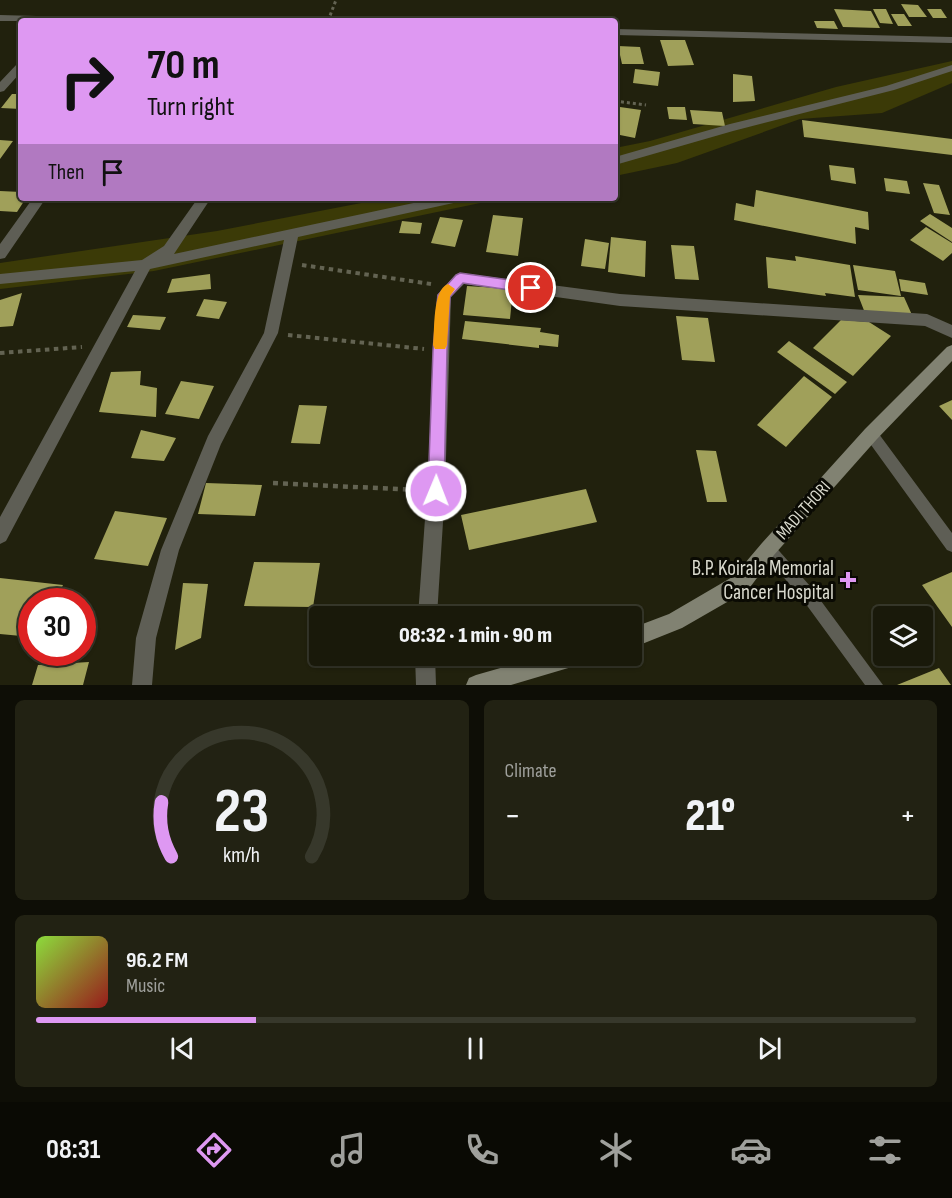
<!DOCTYPE html>
<meta charset="utf-8">
<style>
body{margin:0;font-family:"Sofia Sans Condensed",sans-serif;background:#222213;color:#f1f3f6;height:100vh;display:flex;flex-direction:column;font-size:22px;white-space:nowrap}
*{box-sizing:border-box;margin:0}
p{font-size:20px;color:#9fa09c}
.icon{flex:none;width:33px;height:33px;fill:none;stroke:currentColor;stroke-width:2;stroke-linecap:round;stroke-linejoin:round}
.map{position:relative;height:685px;overflow:hidden}
.panel{display:flex;flex-direction:column;gap:15px;padding:15px;background:#0e0e06;flex:1}
.panel>*{flex:none}
.guide{position:absolute;left:18px;top:18px;width:600px;height:183px;border-radius:6px;box-shadow:0 2px 4px #0004,0 0 0 2px #37382b;background:#de98f2;color:#111;overflow:hidden}
.tools{position:absolute;left:873px;top:606px;display:grid;gap:12px}
.tools a{display:grid;place-items:center;width:60px;height:60px;border-radius:6px;background:#19190a;box-shadow:0 2px 4px #0004,0 0 0 2px #37382b;font-size:30px}
.speed{position:absolute;left:18px;top:588px;display:flex;gap:12px;font-size:30px;font-weight:700;text-align:center}
.speed>*{display:grid;place-content:center;width:78px;height:78px;border-radius:50%;background:#19190a;box-shadow:0 2px 4px #0004,0 0 0 2px #37382b;line-height:1}
.speed .limit{border:9px solid #d22;background:#fff;color:#111}
.pin{position:absolute;display:grid;place-items:center;width:51px;height:51px;color:#fff;margin:-26px;border:3px solid #fff;border-radius:50%;box-shadow:0 2px 6px #0007}
.me{position:absolute;width:66px;margin:-33px;rotate:1deg;stroke-linejoin:round;filter:drop-shadow(0 0 4px #0008)}
.turn{display:flex;align-items:center;gap:21px;height:126px;padding:0 30px;font-size:27px}
.turn .icon{width:78px;height:78px;stroke-width:2.5}
.turn b{display:block;font-size:42px;line-height:51px}
.then{display:flex;align-items:center;height:57px;padding:0 30px;background:#0003;gap:12px;font-size:22px}
.big{font-size:45px;font-weight:800;line-height:1.1}
.panel .widget{flex:1;display:flex;flex-direction:column;justify-content:center;gap:9px;min-width:0;padding:0 21px;border-radius:9px;background:#222213}
.panel .dial{align-items:center;gap:0}
.dial svg{height:156px;overflow:visible;fill:none;stroke:#37382b;stroke-width:7;stroke-linecap:round;text-anchor:middle}
.dial text{fill:#f1f3f6;stroke:none}
.song{display:flex;align-items:center;gap:18px}
.cover{width:72px;height:72px;border-radius:9px;background:linear-gradient(135deg,hsl(90 70% 55%),hsl(0 70% 35%))}
.played{height:6px;border-radius:3px;background:linear-gradient(90deg,#de98f2 25%,#37382b 25%)}
.keys{display:flex;justify-content:space-around;direction:ltr}
.heat{display:flex;justify-content:space-between;align-items:center;font-size:33px;direction:ltr}
.panel .tiles{flex:1;display:grid;gap:15px;grid-template-columns:1fr 1fr}
.widget:last-child{grid-column:span 2}
.trip{position:absolute;left:309px;top:606px;width:333px;height:60px;border-radius:6px;background:#19190a;box-shadow:0 2px 4px #0004,0 0 0 2px #37382b;font-weight:800;line-height:60px;text-align:center}
.tabs{display:flex;height:96px;justify-content:space-around;align-items:center;background:#0a0a04;color:#9fa09c}
.tabs .icon{width:42px;height:42px}
.tabs .on{color:#de98f2}
.tabs b{font-size:27px;color:#f1f3f6}
.map>svg:first-child{display:block}
.green{fill:#3b3a07}
.building{fill:#a0a05a}
.lines{fill:none;stroke-linecap:round;stroke-linejoin:round}
.path-far2{stroke:#636352;stroke-width:3;stroke-dasharray:3 3;stroke-linecap:butt}
.path-far1{stroke:#636352;stroke-width:4;stroke-dasharray:4.5 4.5;stroke-linecap:butt}
.path{stroke:#636352;stroke-width:4.5;stroke-dasharray:5 5;stroke-linecap:butt}
.lane{fill:#5e5e55;fill-rule:evenodd}
.street{fill:#5e5e55;fill-rule:evenodd}
.secondary{fill:#818272;fill-rule:evenodd}
.route{fill:#de98f2;stroke:#90639d;stroke-width:1.5}
.slow{fill:#f59e0b}
.poi-dot{fill:#de98f2;stroke:#0a0a03;stroke-width:2}
.labels{text-anchor:middle;stroke-width:6;stroke-linejoin:round;paint-order:stroke}
.street-label{font-size:18px;fill:#dadace;stroke:#0a0a03}
.near-poi-label{font-size:21px;fill:#dadace;stroke:#0a0a03;text-anchor:end}
</style>
<div class="map">
<svg width="952" height="685" viewBox="0 0 952 685">
<rect width="100%" height="100%" fill="#21210d"/>
<path class="green" d="M952,61V83L882,113L800,119L677,163L615,176V148L650,141L836,87Z
M387,198H504L154,271L0,289V263L217,231Z"/>
<path class="building" d="M901,4L918,5L927,17H909Z
M834,9L871,11L880,28L843,27Z
M873,9H886L893,24L880,23Z
M927,9H941L947,18H933Z
M891,14H904L912,26H898Z
M814,21H834L838,29L817,28Z
M660,40H685L694,65L668,66Z
M618,46L640,47L644,64H622Z
M635,69L660,72L658,86L633,83Z
M733,74L752,76L755,101L733,102Z
M12,94H21V109L1,108Z
M620,107L641,110L635,138L615,134Z
M667,107H685L687,120L669,119Z
M690,110L722,112L725,126L693,124Z
M802,120L952,139V155L804,137Z
M0,140L13,141L0,159Z
M829,165L854,168L856,184L831,180Z
M884,178L907,181L910,194L886,191Z
M923,183L939,185L950,215L934,213Z
M756,190L868,212L869,230L855,227L856,244L734,220L736,203L754,207Z
M0,191L21,192V198H26L17,212L0,211Z
M930,214L952,228V242L920,221Z
M493,215L523,218L518,256L486,252Z
M440,217L463,220L455,247L431,243Z
M402,221L422,223L420,234L399,233Z
M926,227L952,243V253L943,261L910,240Z
M611,237L646,241L645,277L608,272Z
M585,239L609,243L605,269L581,266Z
M671,245L694,246L699,280L675,279Z
M795,256L850,265L855,297L825,293L826,296L768,288L766,257L796,261Z
M853,265L895,271L901,296L858,290Z
M210,274L211,289L167,293L172,279Z
M899,279L925,283L928,295L901,291Z
M467,286L513,289L510,319L463,315Z
M22,293L13,326L0,327V300Z
M858,295L904,297L912,315L865,313Z
M204,299L227,302L219,319L196,316Z
M133,315L166,317L160,330L127,327Z
M676,316L708,318L715,362L682,360Z
M841,320L869,322L891,336L853,376L813,348Z
M465,321L541,328L540,332L559,335L558,347L539,345V348L462,339Z
M789,341L847,382L835,394L777,352Z
M141,371L140,385L157,388L156,417L99,412L111,372Z
M804,376L832,397L786,447L757,425Z
M181,381L214,386L199,419L165,414Z
M952,400V420L939,406Z
M299,405L327,406L320,444L291,443Z
M141,430L176,438L164,461L131,458Z
M696,450L716,451L727,502H707Z
M206,483L262,485L255,516L198,514Z
M586,489L597,522L469,550L461,515Z
M115,511L167,518L148,566L94,559Z
M254,562L320,563L313,607L244,606Z
M952,572V627L922,585Z
M0,578L63,585L55,602H32V637L0,634Z
M183,583L208,584L201,638L175,650Z
M89,662L83,685H32L38,665Z
M939,668L951,685H897Z"/>
<g class="lines">
<path class="path-far2" d="M328,21L336,0
M615,101L646,105"/>
<path class="path-far1" d="M302,265L431,284
M288,335L424,349
M0,353L82,347"/>
<path class="path" d="M273,483L417,490"/>
<path class="lane" d="M871,428L876,430L952,533V552L947,550L866,438L864,434L866,430Z
M768,542L773,544L810,586L883,685H865L800,596L763,554L761,549L763,544Z"/>
<path class="street" d="M0,15L110,18L115,21H0Z
M615,29L952,37V43L615,35Z
M21,63V72L4,91L0,92V82L17,64Z
M952,65V71L894,90L733,131L615,165V157L730,124L886,86Z
M33,198H46L5,258L0,259V244Z
M198,198H211L174,254L437,198H464L458,202L298,237L278,333L221,444L179,550L156,638L152,685H132L136,638L161,550L208,436L264,333L284,240L150,269L6,541L0,544V517L135,271L0,284V274L142,260L164,246Z
M461,273L620,294L927,314L952,325V338L925,326L620,306L464,284L451,297L445,491L437,616H418L427,491L437,295L456,274Z
M415,656H435L436,685H416Z"/>
<path class="secondary" d="M952,345V361L877,439L774,555L748,590L682,628L632,648V628L669,614L734,576L762,543L865,429L947,347Z
M542,656H585L582,663L575,666L511,685H466L469,678L476,675Z"/>
</g>
<path class="route" d="M460,273L531,283L538,288L531,293L463,283L450,297L447,350L444,491L441,496L436,499L430,496L428,491L433,350L438,295L456,275Z"/>
<path class="slow" d="M448,284L455,289L450,296L447,345L445,349H435L433,345C435,330 432,290 448,284Z"/>
<path class="poi-dot" d="M845 571h6v6h6v6h-6v6h-6v-6h-6v-6h6z"/>
<g class="labels">
<g class="street-label">
<text transform="translate(803 510) rotate(-48)" y="6">MADI THORI</text>
</g>
<g class="near-poi-label">
<text x="834" y="575">B.P. Koirala Memorial<tspan x="834" dy="24">Cancer Hospital</tspan></text>
</g>
</g>
</svg>
<div class="tools">
<a><svg class="icon" aria-label="layers" viewBox="0 0 24 24"><path d="M12 4l9 5-9 5-9-5zM3 14l9 5 9-5"/></svg></a>
</div>
<div class="speed"><div class="limit">30</div></div>
<div class="pin" style="left:531px;top:288px;background:#d93025"><svg class="icon" aria-label="arrive" viewBox="0 0 24 24"><path d="M6 21V4h12l-3 4 3 4H6"/></svg></div>
<svg class="me" style="left:436px;top:491px" viewBox="-20 -20 40 40"><circle r="17" fill="#de98f2" stroke="#fff" stroke-width="3"/><path d="M0-11L8 9 0 5-8 9z" fill="#fff"/></svg>
<div class="trip">08:32 · 1 min · 90 m</div>
<div class="guide">
<div class="turn"><svg class="icon" aria-label="right" viewBox="0 0 24 24"><path d="M7 20v-9h11M14 6l5 5-5 5"/></svg><div><b>70 m</b>Turn right</div></div>
<div class="then">Then<svg class="icon" aria-label="arrive" viewBox="0 0 24 24"><path d="M6 21V4h12l-3 4 3 4H6"/></svg></div>
</div>
</div>
<section class="panel">
<div class="tiles">
<div class="widget dial"><svg viewBox="0 0 100 80">
<path d="M14 69A42 42 0 1 1 86 69"/>
<path d="M14 69A42 42 0 0 1 9 41" stroke="#de98f2"/>
<text x="50" y="56" font-size="32" font-weight="700">23</text>
<text x="50" y="72" font-size="11">km/h</text>
</svg></div>
<div class="widget"><p>Climate</p>
<div class="heat"><a>−</a><b class="big">21°</b><a>+</a></div>
</div>
<div class="widget">
<div class="song"><i class="cover"></i><div><b>96.2 FM</b><p>Music</p></div></div>
<div class="played"></div>
<div class="keys"><svg class="icon" aria-label="previous" viewBox="0 0 24 24"><path d="M18 5L8 12l10 7zM5 5v14"/></svg><svg class="icon" aria-label="pause" viewBox="0 0 24 24"><path d="M8 5v14M16 5v14"/></svg><svg class="icon" aria-label="next" viewBox="0 0 24 24"><path d="M6 5l10 7-10 7zM19 5v14"/></svg></div>
</div>
</div>
</section>
<nav class="tabs">
<b>08:31</b>
<svg class="icon on" aria-label="directions" viewBox="0 0 24 24"><path d="M12 3l9 9-9 9-9-9zM9 14v-3h6M13 9l2 2-2 2"/></svg>
<svg class="icon" aria-label="music" viewBox="0 0 24 24"><path d="M9 18V5l10-2v13"/><circle cx="6" cy="18" r="3"/><circle cx="16" cy="16" r="3"/></svg>
<svg class="icon" aria-label="phone" viewBox="0 0 24 24"><path d="M5 4h4l2 5-3 2q2 4 5 5l2-3 5 2v4C11 20 4 13 5 4z"/></svg>
<svg class="icon" aria-label="climate" viewBox="0 0 24 24"><path d="M12 3v18M4 7l16 10M4 17L20 7"/></svg>
<svg class="icon" aria-label="car" viewBox="0 0 24 24"><path d="M5 17H2v-5l4-1 3-4h7l3 4 3 1v5h-3M9 17h6M6 11h13"/><circle cx="7" cy="17" r="2"/><circle cx="17" cy="17" r="2"/></svg>
<svg class="icon" aria-label="filters" viewBox="0 0 24 24"><path d="M4 7h16M4 17h16"/><circle cx="9" cy="7" r="2"/><circle cx="15" cy="17" r="2"/></svg>
</nav>
